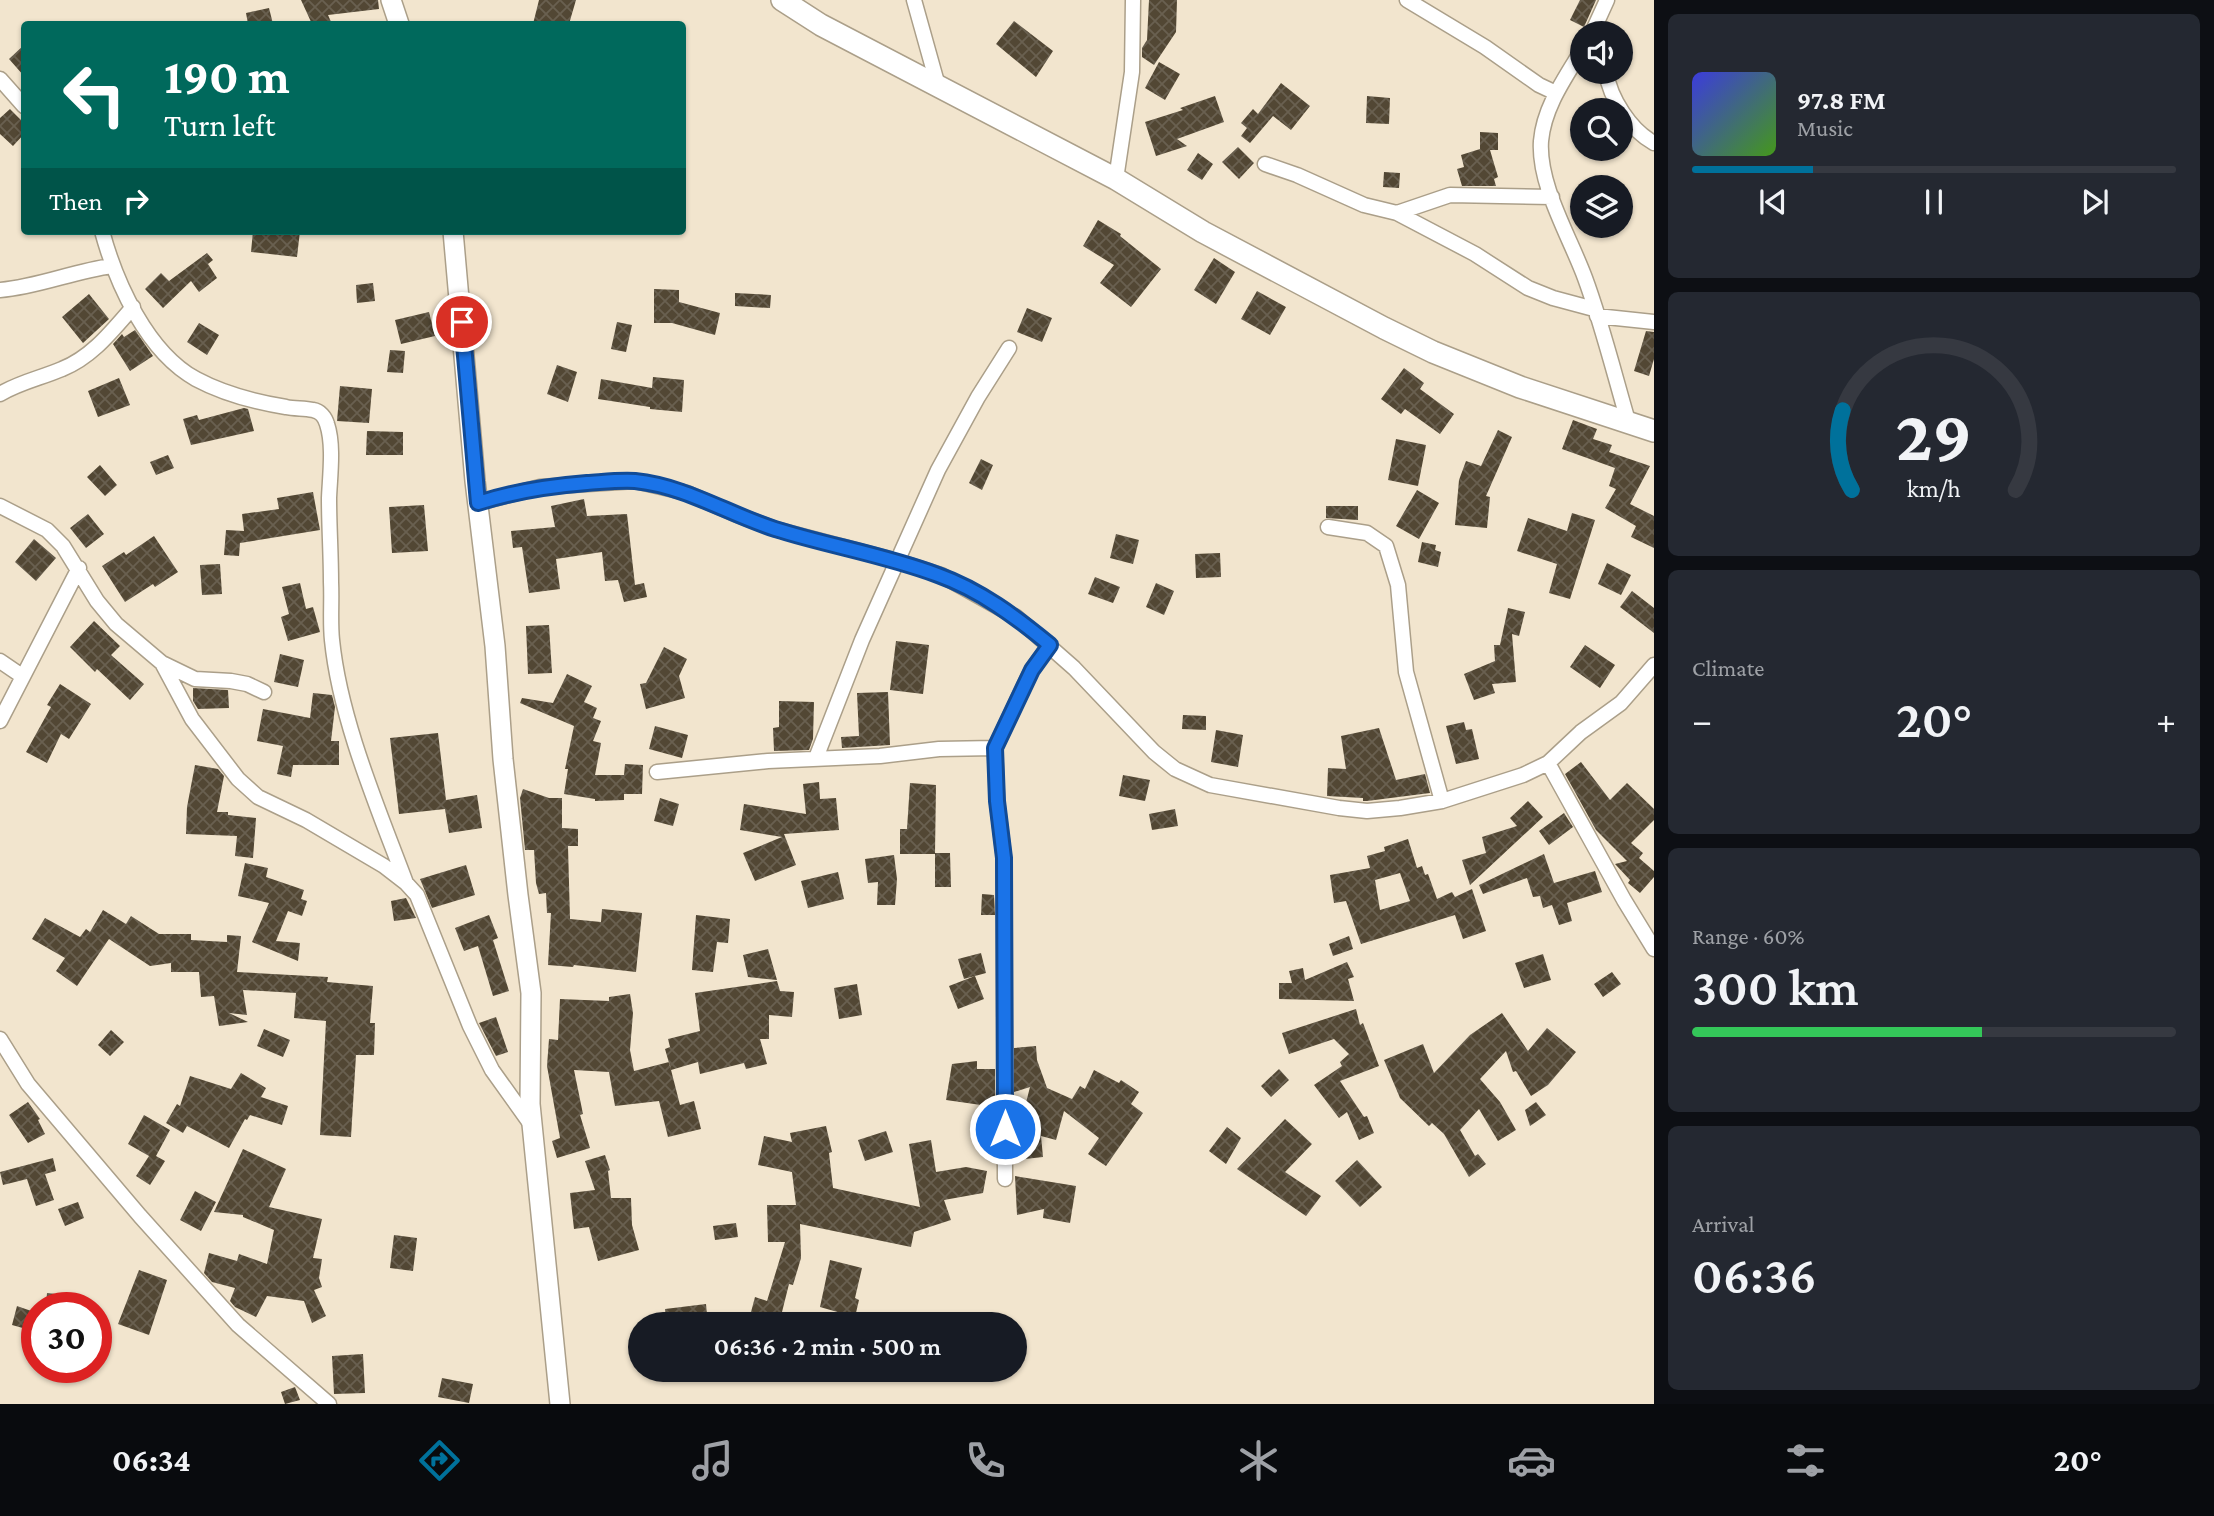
<!DOCTYPE html>
<meta charset="utf-8">
<style>
body{margin:0;font-family:"Crimson Pro",serif;background:#242831;color:#f1f3f6;height:100vh;display:flex;flex-direction:column;font-size:26px;white-space:nowrap}
*{box-sizing:border-box;margin:0}
p{font-size:23px;color:#9ea1a6}
.icon{flex:none;width:38px;height:38px;fill:none;stroke:currentColor;stroke-width:2;stroke-linecap:round;stroke-linejoin:round}
.map{position:relative;flex:1;overflow:hidden}
.side{display:flex;flex-direction:column;gap:14px;padding:14px;background:#0d0f14;width:560px}
.side>*{flex:none}
.banner{position:absolute;left:21px;top:21px;width:665px;height:214px;border-radius:7px;box-shadow:0 2px 5px #0004;background:#00695c;color:#fff;overflow:hidden}
.fabs{position:absolute;left:1570px;top:21px;display:grid;gap:14px}
.fabs a{display:grid;place-items:center;width:63px;height:63px;border-radius:50%;background:#171b24;box-shadow:0 2px 5px #0004;font-size:35px}
.speed{position:absolute;left:21px;top:1292px;display:flex;gap:14px;font-size:35px;font-weight:700;text-align:center}
.speed>*{display:grid;place-content:center;width:91px;height:91px;border-radius:50%;background:#171b24;box-shadow:0 2px 5px #0004;line-height:1}
.speed .limit{border:10px solid #d22;background:#fff;color:#111}
.pin{position:absolute;display:grid;place-items:center;width:60px;height:60px;color:#fff;margin:-30px;border:4px solid #fff;border-radius:50%;box-shadow:0 2px 7px #0007}
.me{position:absolute;width:77px;margin:-38px;rotate:0deg;stroke-linejoin:round;filter:drop-shadow(0 0 5px #0008)}
.turn{display:flex;align-items:center;gap:24px;height:147px;padding:0 28px;font-size:32px}
.turn .icon{width:91px;height:91px;stroke-width:2.5}
.turn b{display:block;font-size:49px;line-height:60px}
.then{display:flex;align-items:center;height:66px;padding:0 28px;background:#0003;gap:14px;font-size:26px}
.big{font-size:52px;font-weight:600;line-height:1.1}
.side .widget{flex:1;display:flex;flex-direction:column;justify-content:center;gap:10px;min-width:0;padding:0 24px;border-radius:10px;background:#242831}
.side .dial{align-items:center;gap:0}
.dial svg{height:182px;overflow:visible;fill:none;stroke:#363941;stroke-width:7;stroke-linecap:round;text-anchor:middle}
.dial text{fill:#f1f3f6;stroke:none}
.song{display:flex;align-items:center;gap:21px}
.cover{width:84px;height:84px;border-radius:10px;background:linear-gradient(135deg,hsl(240 70% 55%),hsl(100 70% 35%))}
.played{height:7px;border-radius:4px;background:linear-gradient(90deg,#00719b 25%,#363941 25%)}
.keys{display:flex;justify-content:space-around;direction:ltr}
.heat{display:flex;justify-content:space-between;align-items:center;font-size:38px;direction:ltr}
.charge{height:10px;border-radius:5px;background:linear-gradient(90deg,#34c759 60%,#363941 0)}
.trip{position:absolute;left:628px;top:1312px;width:399px;height:70px;border-radius:35px;background:#171b24;box-shadow:0 2px 5px #0004;font-weight:600;line-height:70px;text-align:center}
.menu{display:flex;height:112px;justify-content:space-around;align-items:center;background:#090b0e;color:#9ea1a6}
.menu .icon{width:49px;height:49px}
.menu .on{color:#00719b}
.menu b{font-size:32px;color:#f1f3f6}
main{display:flex;flex:1;min-height:0}
.map>svg:first-child{display:block}
.building{fill:url(#building-cross-hatch);fill-rule:evenodd}
.lines{fill:none;stroke-linecap:round;stroke-linejoin:round}
.minor-casing{stroke:#ab9f89;stroke-width:17}
.tertiary-casing{stroke:#ab9f89;stroke-width:22}
.secondary-casing{stroke:#ab9f89;stroke-width:24}
.minor{stroke:#fff;stroke-width:14}
.tertiary{stroke:#fff;stroke-width:19}
.secondary{stroke:#fff;stroke-width:21}
.route-casing{stroke:#114b97;stroke-width:18}
.route{stroke:#1a73e8;stroke-width:12}
</style>
<main>
<div class="map">
<svg width="1654" height="1404" viewBox="0 0 1654 1404">
<defs>
<pattern id="building-cross-hatch" width="8" height="8" patternUnits="userSpaceOnUse" patternTransform="scale(1.75)"><rect width="8" height="8" fill="#524734"/><path d="M0 0l8 8M0 8l8-8" fill="none" stroke="#696050"/></pattern>
</defs>
<rect width="100%" height="100%" fill="#f2e5ce"/>
<path class="building" d="M301,0H378L379,9L328,15L332,24H312Z
M539,0H576L569,24H533Z
M1149,0H1177L1176,32L1154,65L1142,57V48L1147,40Z
M1580,0H1596L1584,27L1570,20Z
M269,8L273,24H248L246,13Z
M1014,21L1053,51L1036,77L996,44Z
M24,45V76L9,59Z
M1159,62L1180,74L1165,100L1145,88Z
M1281,83L1310,106L1291,130L1273,116L1250,143L1241,136L1247,128L1241,123L1253,109L1258,114Z
M1215,96L1224,122L1177,139L1187,146L1156,156L1145,122L1183,110L1180,108Z
M1367,96L1390,98L1389,124L1366,123Z
M10,109L24,123V134L13,146L0,134V118Z
M1480,132L1498,133V150H1490L1498,177L1494,179L1496,186H1462L1457,169L1464,167L1461,155L1480,149Z
M1238,147L1254,163L1239,179L1222,162Z
M1198,153L1213,164L1202,180L1187,170Z
M1384,172L1400,173L1399,188L1383,187Z
M1098,220L1121,234L1120,236L1161,269L1131,307L1100,283L1114,265L1083,246Z
M253,231H300L297,257L251,252Z
M207,253L213,260L208,264L217,278L199,292L191,281L163,308L145,289L161,273L169,281Z
M1214,258L1235,272L1216,304L1194,290Z
M373,283L375,301L357,303L356,285Z
M654,289L679,290V302L720,313L715,335L672,323H654Z
M1257,291L1286,307L1270,335L1241,319Z
M735,293L771,295L770,308L735,306Z
M89,294L109,319L83,343L62,317Z
M1027,308L1052,318L1042,342L1017,332Z
M429,312L435,336L401,344L395,320Z
M617,322L632,325L626,352L611,349Z
M199,323L219,335L207,355L187,342Z
M135,330L153,356L130,371L113,344L122,334L124,337Z
M1646,331L1654,332V359L1649,376L1634,371Z
M390,350L405,351L403,373L387,372Z
M557,365L577,372L568,402L547,394Z
M1404,368L1424,383L1420,389L1454,414L1440,434L1405,409L1401,414L1381,399Z
M653,377L684,380L682,412L650,409V407L598,399L601,379L652,388Z
M119,378L130,405L98,417L88,391Z
M340,386L372,389L369,423L337,421Z
M244,408L248,409L254,431L191,445L183,419L197,415L199,420Z
M1573,420L1597,429L1593,439L1612,445L1609,452L1650,466L1630,504L1654,516V548L1631,537L1636,526L1605,508L1616,489L1609,486L1615,468L1562,449Z
M1498,430L1512,437L1486,496L1490,497L1487,528L1455,525L1459,480L1466,461L1481,466Z
M367,431L403,432V455H366Z
M1396,439L1426,445L1418,486L1388,480Z
M168,455L174,468L156,475L150,462Z
M981,459L993,465L982,490L969,483Z
M100,465L117,485L105,496L87,477Z
M1417,490L1439,503L1419,539L1396,526Z
M313,492L320,530L240,543L239,556L224,555L226,530L244,531L242,514L279,509L277,498Z
M584,499L587,516L627,514L635,585L644,583L647,597L624,602L618,580L605,581L602,552L556,559L560,589L529,593L522,547L513,548L511,531L555,527L551,506Z
M424,505L428,551L392,553L389,507Z
M1326,506H1358V520L1326,518Z
M1572,513L1595,520L1570,599L1549,593L1557,564L1517,551L1528,518L1567,531Z
M88,514L104,534L86,548L70,528Z
M1116,534L1139,540L1133,564L1110,558Z
M154,536L178,572L155,587L153,584L125,602L102,566L124,552L126,555Z
M34,539L56,558L36,581L15,562Z
M1422,542L1436,545L1435,550L1441,552L1438,567L1418,562Z
M1220,553L1221,577L1196,578L1195,554Z
M1607,563L1631,575L1621,595L1598,584Z
M220,564L222,594L202,595L200,565Z
M1095,577L1120,587L1113,603L1088,594Z
M300,583L306,609L313,607L320,632L288,641L281,617L289,614L282,587Z
M1156,583L1174,591L1164,615L1146,607Z
M1632,591L1654,608V633L1620,607Z
M1508,608L1525,612L1519,636L1512,634L1516,682L1492,684L1495,693L1474,700L1464,674L1495,661L1494,645H1500Z
M94,621L120,646L111,655L144,684L130,700L97,669L95,672L70,647Z
M549,625L552,673L528,674L526,626Z
M896,641L929,645L923,694L890,690Z
M1585,645L1615,665L1600,688L1570,667Z
M664,647L687,659L679,676L685,698L646,709L640,684L646,683Z
M280,654L304,660L298,687L274,682Z
M567,674L592,686L584,702L597,708L593,718L601,721L593,741L601,743L595,775H624L625,764L643,765L642,794H624V800L595,801V799L564,794L568,769H565L574,726L520,703L522,698L553,703Z
M60,684L91,704L69,739L61,734L47,763L26,752L51,707L47,705Z
M193,688L228,690L229,708L198,709L193,701Z
M888,692L890,745L842,748L841,737L859,736L857,693Z
M313,693L332,695L335,707L331,741H339V765H293L291,777L277,774L283,746L257,741L263,709L310,718Z
M779,701L814,702L813,739L809,750L774,751L773,728L779,727Z
M1183,715L1206,716V730L1182,729Z
M1464,722L1466,730L1472,729L1479,759L1456,764L1446,726Z
M655,726L688,735L682,758L649,749Z
M1379,728L1396,780L1425,774L1430,793L1367,801H1363V798L1327,796L1328,768L1346,769L1341,736Z
M1216,730L1243,735L1238,767L1211,762Z
M438,733L446,800L477,795L482,828L449,833L445,809L399,814L390,738Z
M1581,762L1610,800L1627,783L1654,809V820L1631,843L1643,853L1639,858L1654,871V877L1640,893L1628,883L1630,880L1615,864L1627,861L1596,830L1565,774Z
M195,765L218,769L224,776L217,812H228V815L256,818L253,858L235,856L237,836L186,834L187,807Z
M1123,775L1150,780L1145,801L1119,796Z
M819,782L820,799L836,798L839,830L784,834L796,865L755,881L743,853L782,837L740,830L744,804L806,814L803,784Z
M910,783L936,785L935,853H950L951,887H935V854H900V829H907Z
M523,789L549,798H562V828L578,829V846H568L570,919L601,922L602,909L642,913L636,972L574,965L573,967L548,965L551,913H547L546,893L539,894L536,883L534,850H525L520,798Z
M660,798L679,804L673,826L654,821Z
M1528,801L1543,817L1470,885L1462,860L1486,853L1482,837L1517,826L1510,818Z
M1175,809L1178,826L1152,830L1149,814Z
M1564,813L1573,827L1549,845L1539,831Z
M1408,839L1417,868L1422,866L1425,875L1428,874L1437,899L1452,892L1455,897L1472,889L1486,931L1463,939L1455,915L1361,944L1346,901L1334,903L1330,875L1370,868L1367,856L1385,851L1384,847ZM1400,873L1410,901L1380,910L1375,880Z
M1544,854L1554,883L1595,871L1602,892L1567,903L1572,921L1559,925L1552,905L1543,908L1540,896L1533,897L1527,878L1483,894L1479,885Z
M894,855L897,879L895,905H877L878,882L868,883L865,859Z
M245,863L268,868L266,877L304,890L301,899L307,901L302,916L288,911L276,941L300,943L298,961L252,942L269,903L238,896Z
M466,865L475,895L432,908L420,879Z
M838,872L844,899L808,908L801,881Z
M982,894L994,895L995,915H981Z
M406,898L416,918L394,921L391,901Z
M103,910L126,924L131,916L159,934H191V940L227,942V935L241,936L237,972L328,977L327,982L373,986L370,1023H375L374,1055H356L351,1137L320,1135L326,1021L294,1018L296,993L243,990L247,1015L229,1013L248,1022L219,1026L214,996L201,997L199,972H171V963L150,966L109,939L77,986L56,971L65,958L32,939L45,918L80,937L86,929L90,932Z
M489,915L498,938L493,940L509,991L493,996L478,946L464,951L455,928Z
M696,915L730,919L728,943L717,942L713,972L692,970Z
M1349,936L1353,949L1333,956L1329,944Z
M768,949L777,980L748,977L743,955Z
M981,953L986,973L964,979L958,959Z
M1543,954L1551,980L1524,988L1515,963Z
M1347,962L1354,977L1348,979L1354,1001L1279,999V983H1292L1289,971L1303,968L1305,980Z
M1612,972L1621,984L1603,997L1594,984Z
M975,976L984,999L958,1009L949,986Z
M777,981L780,991L794,992L792,1017L769,1015V1039H760L767,1064L746,1069L744,1063L700,1074L698,1062L671,1070L665,1049L670,1047L668,1039L700,1031L695,993Z
M857,984L862,1015L839,1019L834,988Z
M630,994L633,1013L630,1050L634,1071L669,1062L680,1105L694,1101L701,1129L668,1137L659,1101L615,1106L609,1072L574,1070L583,1114L580,1115L590,1148L557,1158L552,1141L560,1138L547,1066L549,1039L558,1040L560,999L609,1001V997Z
M1356,1009L1360,1025L1363,1023L1379,1066L1340,1081L1364,1117L1367,1116L1374,1133L1359,1140L1347,1112L1339,1118L1314,1085L1342,1066L1340,1062L1349,1054L1334,1039L1289,1054L1282,1033Z
M1502,1013L1528,1051L1547,1028L1576,1052L1548,1085L1531,1096L1516,1071L1513,1072L1506,1051L1480,1079L1500,1102L1516,1130L1498,1141L1479,1109L1460,1130L1475,1156L1478,1154L1486,1164L1469,1177L1444,1134L1432,1123L1429,1126L1400,1098L1384,1060L1423,1044L1434,1073L1470,1035Z
M496,1017L508,1052L496,1056L479,1023Z
M264,1029L290,1040L283,1057L257,1046Z
M111,1030L124,1042L110,1056L98,1045Z
M1036,1046L1037,1060L1047,1088L1072,1099L1080,1086L1085,1089L1094,1070L1119,1083L1121,1080L1139,1092L1131,1104L1143,1113L1106,1166L1088,1154L1099,1138L1064,1111L1056,1140L1041,1136L1043,1157L1015,1160V1146L1030,1087L1014,1092V1048Z
M977,1061V1069H995V1107L946,1100L952,1064Z
M1279,1069L1289,1080L1271,1097L1261,1086Z
M241,1073L266,1088L261,1097L288,1106L282,1125L250,1115L247,1120L245,1119L229,1148L187,1126L183,1133L166,1123L177,1104L180,1106L190,1076L231,1089Z
M28,1102L40,1119L38,1120L45,1134L28,1143L9,1115Z
M1536,1102L1546,1115L1530,1126L1525,1110Z
M144,1115L170,1130L156,1156L165,1161L150,1185L136,1176L149,1156L128,1144Z
M1285,1119L1312,1144L1285,1172L1321,1196L1306,1216L1237,1169Z
M826,1126L832,1152L829,1153L833,1188L920,1207L909,1144L931,1140L936,1172L966,1167L987,1171L983,1193L944,1200L951,1220L914,1232L911,1247L800,1224L801,1258L793,1285L789,1284L780,1320L751,1312L755,1297L767,1301L785,1242H768L767,1205H796L792,1172L758,1165L764,1136L792,1142L790,1133Z
M1227,1127L1241,1138L1226,1164L1209,1151Z
M886,1131L893,1152L865,1161L858,1140Z
M243,1149L286,1169L269,1207L322,1219L313,1258L322,1259L319,1278L322,1287L314,1290L326,1316L312,1323L304,1301L267,1296L256,1317L235,1307L230,1301L235,1288L212,1282L204,1273L209,1253L237,1261L239,1254L267,1264L274,1230L243,1217V1215L214,1212Z
M605,1155L610,1170L608,1171L611,1198H631L632,1225L639,1250L598,1261L589,1227L574,1229L570,1193L595,1190L585,1161Z
M53,1158L56,1171L45,1174L54,1200L36,1206L27,1179L3,1185L0,1172Z
M1357,1160L1382,1187L1360,1207L1335,1181Z
M1015,1176L1076,1186L1070,1223L1043,1218L1044,1209L1017,1215Z
M195,1191L216,1202L201,1231L180,1220Z
M78,1202L84,1218L65,1226L58,1209Z
M736,1223L738,1237L715,1240L713,1226Z
M394,1235L417,1238L413,1271L390,1268Z
M830,1260L862,1268L855,1298L859,1300L855,1317L820,1307Z
M139,1270L167,1280L149,1335L118,1324Z
M47,1293L65,1295L63,1307H46Z
M706,1304L708,1325H667L665,1309Z
M17,1306L37,1313V1332L12,1325Z
M363,1354L365,1393L334,1394L332,1356Z
M442,1378L473,1384L469,1403L438,1397Z
M295,1387L300,1400L285,1404L281,1392Z"/>
<g class="lines">
<g class="minor-casing">
<path id="minor" d="M914,0L938,86
M1407,0L1485,47L1539,85L1556,93
M1592,33L1607,0
M1582,50C1565,78 1544,107 1541,141C1538,185 1570,237 1585,278C1602,324 1614,373 1628,421
M1606,72C1610,98 1630,130 1654,143
M0,79L24,106
M1265,164L1297,175L1364,205L1397,213L1450,195L1552,197
M1116,179L1132,72L1133,0
M1397,213L1475,254L1528,288L1553,298L1594,309
M102,231C116,283 147,352 196,379C224,394 255,402 286,407C295,409 304,408 313,410C320,411 325,417 327,424C334,445 330,475 329,498C329,526 331,554 331,582C332,601 330,621 332,640C340,720 378,808 406,883
M0,290C38,287 74,271 112,266
M1597,316L1654,322
M0,394C20,382 41,378 62,369C92,357 112,331 133,307
M478,503L540,487L635,481L687,493L735,514L775,529L897,561L941,575L1016,617L1074,668L1154,752L1175,769L1210,785L1339,808L1367,811L1400,808L1442,801L1523,775L1548,763L1581,732L1621,703L1654,665
M0,506L47,530L63,546L97,601L116,624L162,663L195,679L231,681L247,684L264,692
M1328,527L1367,533L1386,546L1398,585L1406,672L1442,801
M0,661L22,676
M162,663L192,719L238,779L258,797L306,820L384,866L406,883L417,895L470,1026L492,1070L532,1126
M0,721L79,568
M816,758L862,640L938,470L978,397L1009,348
M1548,763L1624,900L1654,949
M657,772L768,761L880,756L939,749L995,748
M0,1039L28,1084L140,1216L238,1325L329,1404
M1005,1179L1004,858L997,801L995,748L1032,669L1050,645"/>
</g>
<g class="tertiary-casing">
<path id="tertiary" d="M391,0L399,24
M453,231L475,481L495,646L503,759L518,895L531,993L530,1104L560,1404"/>
</g>
<g class="secondary-casing">
<path id="secondary" d="M782,0L821,25L1116,179L1203,232L1384,328L1433,352L1520,387L1654,431"/>
</g>
<use href="#minor" class="minor"/>
<use href="#tertiary" class="tertiary"/>
<use href="#secondary" class="secondary"/>
</g>
<g class="lines">
<g class="route-casing">
<path id="route" d="M462,322L478,503C515,491 549,486 587,483C603,482 619,480 635,481C685,486 728,514 775,529C829,546 885,555 938,575C980,590 1016,617 1050,645L1032,670L995,748L997,801L1004,858L1005,1129"/>
</g>
<use href="#route" class="route"/>
</g>
</svg>
<div class="fabs">
<a><svg class="icon" aria-label="sound" viewBox="0 0 24 24"><path d="M4 9h4l5-4v14l-5-4H4zM17 9q2 3 0 6"/></svg></a>
<a><svg class="icon" aria-label="search" viewBox="0 0 24 24"><circle cx="10" cy="10" r="6"/><path d="M15 15l6 6"/></svg></a>
<a><svg class="icon" aria-label="layers" viewBox="0 0 24 24"><path d="M12 4l9 5-9 5-9-5zM3 14l9 5 9-5"/></svg></a>
</div>
<div class="speed"><div class="limit">30</div></div>
<div class="pin" style="left:462px;top:322px;background:#d93025"><svg class="icon" aria-label="arrive" viewBox="0 0 24 24"><path d="M6 21V4h12l-3 4 3 4H6"/></svg></div>
<svg class="me" style="left:1005px;top:1129px" viewBox="-20 -20 40 40"><circle r="17" fill="#1a73e8" stroke="#fff" stroke-width="3"/><path d="M0-11L8 9 0 5-8 9z" fill="#fff"/></svg>
<div class="trip">06:36 · 2 min · 500 m</div>
<div class="banner">
<div class="turn"><svg class="icon" aria-label="left" viewBox="0 0 24 24"><path d="M17 20v-9H6M10 6l-5 5 5 5"/></svg><div><b>190 m</b>Turn left</div></div>
<div class="then">Then<svg class="icon" aria-label="right" viewBox="0 0 24 24"><path d="M7 20v-9h11M14 6l5 5-5 5"/></svg></div>
</div>
</div>
<section class="side">
<div class="widget">
<div class="song"><i class="cover"></i><div><b>97.8 FM</b><p>Music</p></div></div>
<div class="played"></div>
<div class="keys"><svg class="icon" aria-label="previous" viewBox="0 0 24 24"><path d="M18 5L8 12l10 7zM5 5v14"/></svg><svg class="icon" aria-label="pause" viewBox="0 0 24 24"><path d="M8 5v14M16 5v14"/></svg><svg class="icon" aria-label="next" viewBox="0 0 24 24"><path d="M6 5l10 7-10 7zM19 5v14"/></svg></div>
</div>
<div class="widget dial"><svg viewBox="0 0 100 80">
<path d="M14 69A42 42 0 1 1 86 69"/>
<path d="M14 69A42 42 0 0 1 10 34" stroke="#00719b"/>
<text x="50" y="56" font-size="32" font-weight="700">29</text>
<text x="50" y="72" font-size="11">km/h</text>
</svg></div>
<div class="widget"><p>Climate</p>
<div class="heat"><a>−</a><b class="big">20°</b><a>+</a></div>
</div>
<div class="widget"><p>Range · 60%</p><b class="big">300 km</b><div class="charge"></div></div>
<div class="widget"><p>Arrival</p><b class="big">06:36</b></div>
</section>
</main>
<nav class="menu">
<b>06:34</b>
<svg class="icon on" aria-label="directions" viewBox="0 0 24 24"><path d="M12 3l9 9-9 9-9-9zM9 14v-3h6M13 9l2 2-2 2"/></svg>
<svg class="icon" aria-label="music" viewBox="0 0 24 24"><path d="M9 18V5l10-2v13"/><circle cx="6" cy="18" r="3"/><circle cx="16" cy="16" r="3"/></svg>
<svg class="icon" aria-label="phone" viewBox="0 0 24 24"><path d="M5 4h4l2 5-3 2q2 4 5 5l2-3 5 2v4C11 20 4 13 5 4z"/></svg>
<svg class="icon" aria-label="climate" viewBox="0 0 24 24"><path d="M12 3v18M4 7l16 10M4 17L20 7"/></svg>
<svg class="icon" aria-label="car" viewBox="0 0 24 24"><path d="M5 17H2v-5l4-1 3-4h7l3 4 3 1v5h-3M9 17h6M6 11h13"/><circle cx="7" cy="17" r="2"/><circle cx="17" cy="17" r="2"/></svg>
<svg class="icon" aria-label="filters" viewBox="0 0 24 24"><path d="M4 7h16M4 17h16"/><circle cx="9" cy="7" r="2"/><circle cx="15" cy="17" r="2"/></svg>
<b>20°</b>
</nav>
